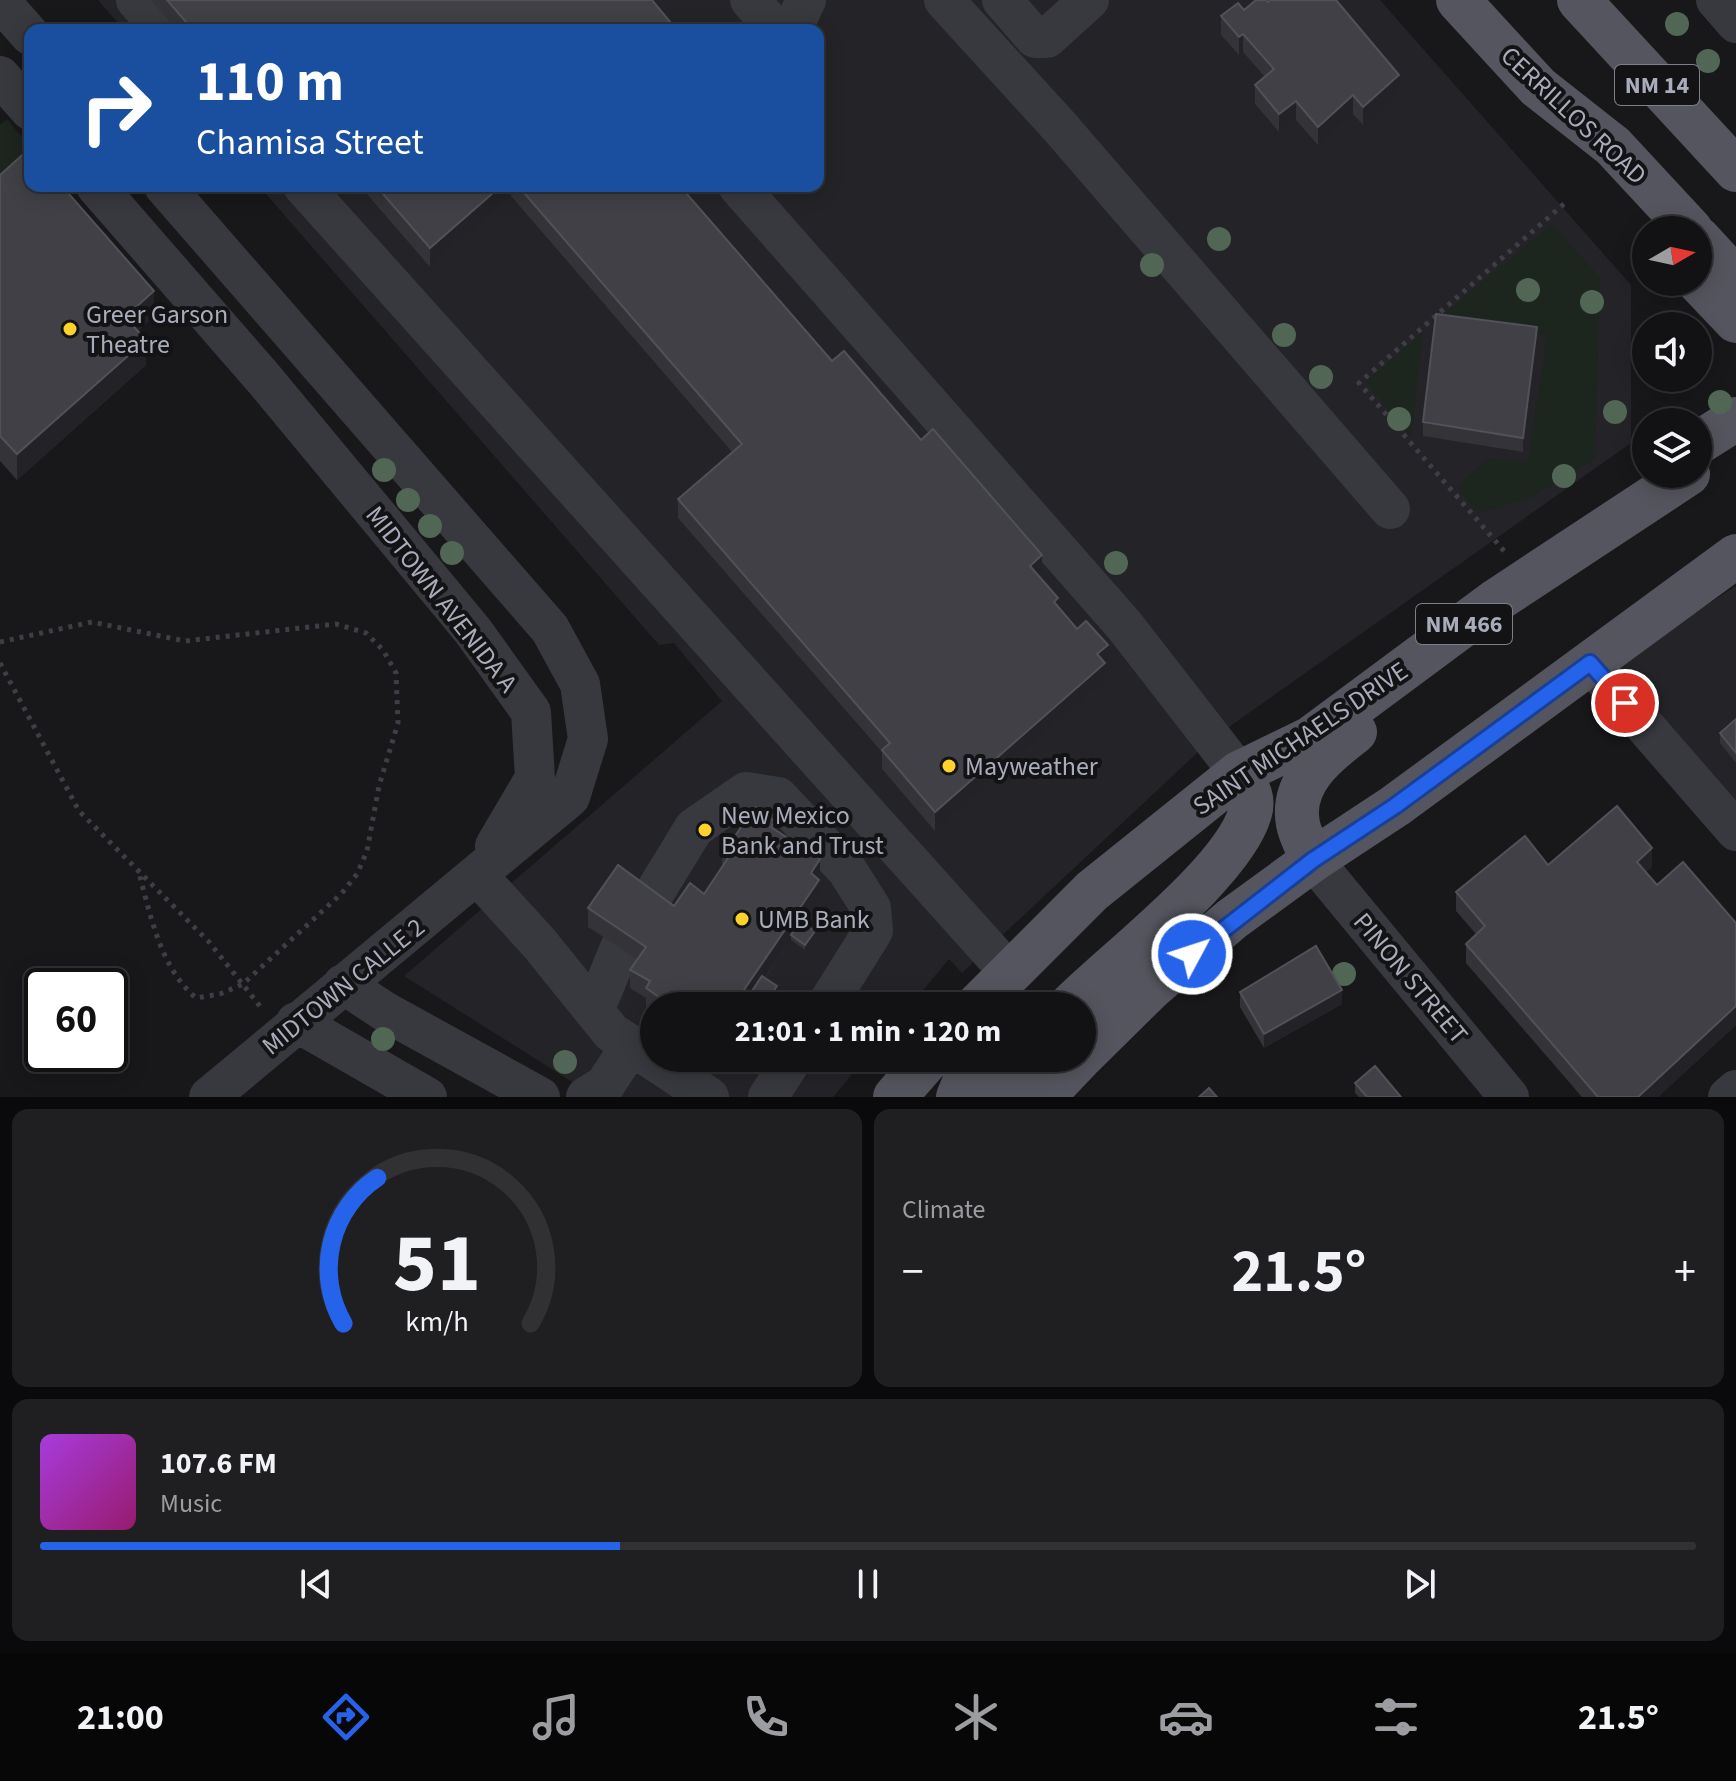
<!DOCTYPE html>
<meta charset="utf-8">
<style>
body{margin:0;font-family:"Source Sans 3",sans-serif;background:#1f1f22;color:#f1f3f6;height:100vh;display:flex;flex-direction:column;font-size:30px;white-space:nowrap}
*{box-sizing:border-box;margin:0}
p{font-size:26px;color:#9c9da0}
.icon{flex:none;width:44px;height:44px;fill:none;stroke:currentColor;stroke-width:2;stroke-linecap:round;stroke-linejoin:round}
.map{position:relative;height:1097px;overflow:hidden}
.details{display:flex;flex-direction:column;gap:12px;padding:12px;background:#0a090b;flex:1}
.details>*{flex:none}
.hud{position:absolute;left:24px;top:24px;width:800px;height:168px;border-radius:16px;box-shadow:0 4px 20px #0003,0 0 0 2px #313134;background:#1a4fa0;color:#fff;overflow:hidden}
.needle{width:52px;rotate:81deg}
.buttons{position:absolute;left:1632px;top:216px;display:grid;gap:16px}
.buttons a{display:grid;place-items:center;width:80px;height:80px;border-radius:50%;background:#121114;box-shadow:0 4px 20px #0003,0 0 0 2px #313134;font-size:40px}
.speed{position:absolute;left:24px;top:968px;display:flex;gap:16px;font-size:40px;font-weight:700;text-align:center}
.speed>*{display:grid;place-content:center;width:104px;height:104px;border-radius:50%;background:#121114;box-shadow:0 4px 20px #0003,0 0 0 2px #313134;line-height:1}
.speed .limit{border:4px solid #111;border-radius:12px;background:#fff;color:#111}
.pin{position:absolute;display:grid;place-items:center;width:68px;height:68px;color:#fff;margin:-34px;border:4px solid #fff;border-radius:50%;box-shadow:0 2px 8px #0007}
.me{position:absolute;width:88px;margin:-44px;rotate:50deg;stroke-linejoin:round;filter:drop-shadow(0 0 6px #0008)}
.turn{display:flex;align-items:center;gap:28px;height:168px;padding:0 40px;font-size:36px}
.turn .icon{width:104px;height:104px;stroke-width:2.5}
.turn b{display:block;font-size:56px;line-height:68px}
.big{font-size:60px;font-weight:700;line-height:1.1}
.details .widget{flex:1;display:flex;flex-direction:column;justify-content:center;gap:12px;min-width:0;padding:0 28px;border-radius:16px;background:#1f1f22}
.details .dial{align-items:center;gap:0}
.dial svg{height:208px;overflow:visible;fill:none;stroke:#313134;stroke-width:7;stroke-linecap:round;text-anchor:middle}
.dial text{fill:#f1f3f6;stroke:none}
.song{display:flex;align-items:center;gap:24px}
.cover{width:96px;height:96px;border-radius:12px;background:linear-gradient(135deg,hsl(280 70% 55%),hsl(320 70% 35%))}
.played{height:8px;border-radius:4px;background:linear-gradient(90deg,#2563eb 35%,#313134 35%)}
.keys{display:flex;justify-content:space-around;direction:ltr}
.heat{display:flex;justify-content:space-between;align-items:center;font-size:44px;direction:ltr}
.details .tiles{flex:1;display:grid;gap:12px;grid-template-columns:1fr 1fr}
.widget:last-child{grid-column:span 2}
.trip{position:absolute;left:640px;top:992px;width:456px;height:80px;border-radius:40px;background:#121114;box-shadow:0 4px 20px #0003,0 0 0 2px #313134;font-weight:700;line-height:80px;text-align:center}
.dock{display:flex;height:128px;justify-content:space-around;align-items:center;background:#070708;color:#9c9da0}
.dock .icon{width:56px;height:56px}
.dock .on{color:#2563eb}
.dock b{font-size:36px;color:#f1f3f6}
.map>svg:first-child{display:block}
.built{fill:#242327}
.green{fill:#1d251f}
.lines{fill:none;stroke-linecap:round;stroke-linejoin:round}
.path{stroke:#3e3f46;stroke-width:5;stroke-dasharray:4 6;stroke-linecap:butt}
.minor{stroke:#38383f;stroke-width:40}
.major{stroke:#54555e;stroke-width:44}
.tree{fill:#516655}
.wall{fill:#343338}
.shaded-wall{fill:#232226}
.building{fill:#404046;stroke:#515158;stroke-width:2}
.route-casing{stroke:#184099;stroke-width:20}
.route{stroke:#2563eb;stroke-width:14}
.poi-dot{fill:#fed22b;stroke:#131215;stroke-width:3}
.labels{text-anchor:middle;stroke-width:8;stroke-linejoin:round;paint-order:stroke}
.shield{fill:#131215;stroke:#7c7e88;stroke-width:2}
.shield-label{font-size:24px;font-weight:bold;fill:#a9acba}
.street-label{font-size:26px;fill:#a9acba;stroke:#131215}
.poi-label{font-size:26px;fill:#a9acba;stroke:#131215;text-anchor:start}
</style>
<div class="map">
<svg width="1736" height="1097" viewBox="0 0 1736 1097">
<rect width="100%" height="100%" fill="#18171a"/>
<path class="built" d="M98,0H1380L1631,285V443L1212,739L962,973L949,959L910,1006H654V1058H866L833,1097H596L404,976L722,701L674,643L659,645L259,186H818V30H124Z
M1736,586V809L1613,665Z"/>
<path class="green" d="M7,119L30,147V175L0,200V125Z
M1552,224L1600,278L1595,459L1531,497L1479,513L1457,487L1487,459L1528,462L1547,335L1437,320Z
M1423,332L1411,438L1367,382Z"/>
<g class="lines">
<path class="path" d="M1504,551L1359,383L1565,203
M0,642L92,622L185,641L336,624L366,633L383,650L396,673L398,723L379,786L367,851L357,874L342,893L243,984L220,994L196,998C159,966 151,915 138,870
M0,663L79,811L209,942L263,1010"/>
<path class="minor" d="M136,0L163,30
M750,0L776,30
M944,0L1059,126L1390,509
M1002,0L1035,38H1047L1089,0
M1716,0L1736,23
M0,1L30,35
M792,30L806,0
M0,76L30,110
M96,186L264,379L473,631L531,712L535,778L495,846
M164,186L550,629L580,684L588,739L570,797L209,1097
M303,186L1009,972
M738,186L1124,625L1239,773
M1590,663L1736,831
M1313,860L1509,1097
M478,876L539,943L611,1032L709,1097
M647,905L694,828L746,792L778,797L847,870L871,908L873,931L826,1006
M343,984L384,1011L540,1097
M594,1011L620,948
M296,1022L427,1097
M586,1097L605,1085L631,1045
M768,1097L793,1058
M1728,1097L1736,1090"/>
<path class="major" d="M1458,0L1538,87L1613,146L1691,230
M1579,0L1736,170
M1698,238L1736,279
M1698,281L1736,321
M1698,443L1736,419
M1313,860C1308,849 1300,836 1298,824C1290,782 1326,754 1355,732
M977,1006L1092,891L1239,773L1311,738L1497,600L1688,474
M1070,1006C1116,960 1233,872 1250,813C1255,797 1247,787 1239,773
M1082,1056L1151,988L1232,919L1313,860L1395,806L1736,556
M895,1097L929,1058
M958,1097L974,1058
M1000,1097L1019,1058
M1043,1097L1080,1058"/>
</g>
<g class="tree">
<circle cx="1677" cy="24" r="12"/>
<circle cx="1708" cy="61" r="12"/>
<circle cx="1219" cy="239" r="12"/>
<circle cx="1152" cy="265" r="12"/>
<circle cx="1528" cy="290" r="12"/>
<circle cx="1592" cy="302" r="12"/>
<circle cx="1284" cy="335" r="12"/>
<circle cx="1321" cy="377" r="12"/>
<circle cx="1720" cy="402" r="12"/>
<circle cx="1615" cy="412" r="12"/>
<circle cx="1399" cy="419" r="12"/>
<circle cx="384" cy="470" r="12"/>
<circle cx="1564" cy="476" r="12"/>
<circle cx="408" cy="500" r="12"/>
<circle cx="430" cy="526" r="12"/>
<circle cx="452" cy="553" r="12"/>
<circle cx="1116" cy="563" r="12"/>
<circle cx="1344" cy="974" r="12"/>
<circle cx="383" cy="1039" r="12"/>
<circle cx="565" cy="1062" r="12"/>
</g>
<path class="wall" d="M151,0H652L676,30H177Z
M1244,10L1399,94L1363,125L1353,114L1318,145L1296,120L1279,132L1255,104V85L1265,77L1243,52L1239,55L1221,35V16Z
M0,175L154,316L138,331L146,365L17,480L0,461Z
M360,186H680L832,361L921,440L1042,574L1040,576L1058,607L1108,664L1105,666V681L935,831L882,769V752L678,518V499L732,452L511,196L430,267Z
M1537,341L1523,452L1423,436V422Z
M1736,719V763L1720,743V733Z
M775,830L820,877L819,879V898L803,922L815,936L805,950L791,940L765,978L777,991L767,1006H654V1012L646,1007V998L630,988V970L637,959L588,927V908L674,906L704,894L722,866V855Z
M1548,865L1652,867L1646,872L1657,885L1736,923V1025L1658,1097H1582L1466,963V944L1476,934L1456,911V892Z
M1240,992L1342,1004L1264,1048L1240,1007Z
M1355,1083L1401,1097H1359L1355,1093Z"/>
<path class="shaded-wall" d="M1243,34V52L1239,55V37Z
M1399,75V94L1363,125V107Z
M1353,95V114L1318,145V127Z
M1296,101V120L1279,132V114Z
M501,186H511V196L430,267V248Z
M154,291V316L125,342V317Z
M1537,327V341L1523,452V438Z
M146,340V365L17,480V454Z
M1042,555V574L1030,584V566Z
M1108,645V664L1105,666V681L935,831V812Z
M1652,848V867L1637,880V862Z
M820,859V877L811,891L819,880V898L793,937L791,935V940L745,1006H733Z
M815,931V936L805,950V945Z
M777,986V991L767,1006H763Z
M1342,990V1004L1264,1048V1034Z
M1736,1006V1025L1658,1097H1638Z"/>
<path class="building" d="M167,0H652L676,29L675,30H193Z
M1256,0H1266L1268,2L1271,0H1336L1399,75L1363,107L1353,95L1318,127L1296,101L1279,114L1255,85L1274,69L1243,34L1239,37L1221,16L1238,3L1244,10Z
M29,149L30,150V186H62L154,291L125,317L146,340L17,454L0,436V175Z
M376,186H501L430,248Z
M518,186H680L832,361L844,351L921,440L933,429L1042,555L1030,566L1058,598L1054,602L1077,629L1086,621L1108,645L1097,654L1105,663L935,812L882,750L890,743L678,499L742,444Z
M1436,314L1537,327L1523,438L1423,422Z
M1736,719V753L1720,733Z
M1617,806L1652,848L1637,862L1657,885L1683,862L1736,923V1006L1638,1097H1598L1466,944L1485,926L1456,892L1525,836L1548,865Z
M755,807L775,822L771,827L820,859L811,873L819,880L733,1006H672L646,988L650,981L630,970L646,947L588,908L618,865L674,906L690,883L704,894L728,858L722,855Z
M800,921L815,931L805,945L791,935Z
M1316,946L1342,990L1264,1034L1240,992Z
M762,976L777,986L763,1006H742Z
M1375,1066L1401,1097H1367L1355,1083Z
M1209,1088L1217,1097H1199Z"/>
<g class="lines">
<g class="route-casing">
<path id="route" d="M1192,954L1313,860L1395,806L1590,663L1625,703"/>
</g>
<use href="#route" class="route"/>
</g>
<g class="poi-dot">
<circle cx="70" cy="329" r="8"/>
<circle cx="949" cy="766" r="8"/>
<circle cx="705" cy="830" r="8"/>
<circle cx="742" cy="919" r="8"/>
</g>
<g class="labels">
<g class="shield">
<rect x="1615" y="65" width="84" height="40" rx="6"/>
<rect x="1416" y="604" width="96" height="40" rx="6"/>
</g>
<g class="shield-label">
<text x="1657" y="93">NM 14</text>
<text x="1464" y="632">NM 466</text>
</g>
<g class="street-label">
<text transform="translate(1574 115) rotate(43)" y="9">CERRILLOS ROAD</text>
<text transform="translate(442 599) rotate(52)" y="9">MIDTOWN AVENIDA A</text>
<text transform="translate(1300 738) rotate(-34)" y="9">SAINT MICHAELS DRIVE</text>
<text transform="translate(1411 978) rotate(50)" y="9">PINON STREET</text>
<text transform="translate(343 986) rotate(-39)" y="9">MIDTOWN CALLE 2</text>
</g>
<g class="poi-label">
<text x="86" y="323">Greer Garson<tspan x="86" dy="30">Theatre</tspan></text>
<text x="965" y="775">Mayweather</text>
<text x="721" y="824">New Mexico<tspan x="721" dy="30">Bank and Trust</tspan></text>
<text x="758" y="928">UMB Bank</text>
</g>
</g>
</svg>
<div class="buttons">
<a><svg class="needle" viewBox="-14 -14 28 28"><path d="M0-13l5 13h-10z" fill="#e53935"/><path d="M0 13l5-13h-10z" fill="#9c9da0"/></svg></a>
<a><svg class="icon" aria-label="sound" viewBox="0 0 24 24"><path d="M4 9h4l5-4v14l-5-4H4zM17 9q2 3 0 6"/></svg></a>
<a><svg class="icon" aria-label="layers" viewBox="0 0 24 24"><path d="M12 4l9 5-9 5-9-5zM3 14l9 5 9-5"/></svg></a>
</div>
<div class="speed"><div class="limit">60</div></div>
<div class="pin" style="left:1625px;top:703px;background:#d93025"><svg class="icon" aria-label="arrive" viewBox="0 0 24 24"><path d="M6 21V4h12l-3 4 3 4H6"/></svg></div>
<svg class="me" style="left:1192px;top:954px" viewBox="-20 -20 40 40"><circle r="17" fill="#2563eb" stroke="#fff" stroke-width="3"/><path d="M0-11L8 9 0 5-8 9z" fill="#fff"/></svg>
<div class="trip">21:01 · 1 min · 120 m</div>
<div class="hud">
<div class="turn"><svg class="icon" aria-label="right" viewBox="0 0 24 24"><path d="M7 20v-9h11M14 6l5 5-5 5"/></svg><div><b>110 m</b>Chamisa Street</div></div>
</div>
</div>
<section class="details">
<div class="tiles">
<div class="widget dial"><svg viewBox="0 0 100 80">
<path d="M14 69A42 42 0 1 1 86 69"/>
<path d="M14 69A42 42 0 0 1 27 13" stroke="#2563eb"/>
<text x="50" y="56" font-size="32" font-weight="700">51</text>
<text x="50" y="72" font-size="11">km/h</text>
</svg></div>
<div class="widget"><p>Climate</p>
<div class="heat"><a>−</a><b class="big">21.5°</b><a>+</a></div>
</div>
<div class="widget">
<div class="song"><i class="cover"></i><div><b>107.6 FM</b><p>Music</p></div></div>
<div class="played"></div>
<div class="keys"><svg class="icon" aria-label="previous" viewBox="0 0 24 24"><path d="M18 5L8 12l10 7zM5 5v14"/></svg><svg class="icon" aria-label="pause" viewBox="0 0 24 24"><path d="M8 5v14M16 5v14"/></svg><svg class="icon" aria-label="next" viewBox="0 0 24 24"><path d="M6 5l10 7-10 7zM19 5v14"/></svg></div>
</div>
</div>
</section>
<nav class="dock">
<b>21:00</b>
<svg class="icon on" aria-label="directions" viewBox="0 0 24 24"><path d="M12 3l9 9-9 9-9-9zM9 14v-3h6M13 9l2 2-2 2"/></svg>
<svg class="icon" aria-label="music" viewBox="0 0 24 24"><path d="M9 18V5l10-2v13"/><circle cx="6" cy="18" r="3"/><circle cx="16" cy="16" r="3"/></svg>
<svg class="icon" aria-label="phone" viewBox="0 0 24 24"><path d="M5 4h4l2 5-3 2q2 4 5 5l2-3 5 2v4C11 20 4 13 5 4z"/></svg>
<svg class="icon" aria-label="climate" viewBox="0 0 24 24"><path d="M12 3v18M4 7l16 10M4 17L20 7"/></svg>
<svg class="icon" aria-label="car" viewBox="0 0 24 24"><path d="M5 17H2v-5l4-1 3-4h7l3 4 3 1v5h-3M9 17h6M6 11h13"/><circle cx="7" cy="17" r="2"/><circle cx="17" cy="17" r="2"/></svg>
<svg class="icon" aria-label="filters" viewBox="0 0 24 24"><path d="M4 7h16M4 17h16"/><circle cx="9" cy="7" r="2"/><circle cx="15" cy="17" r="2"/></svg>
<b>21.5°</b>
</nav>
